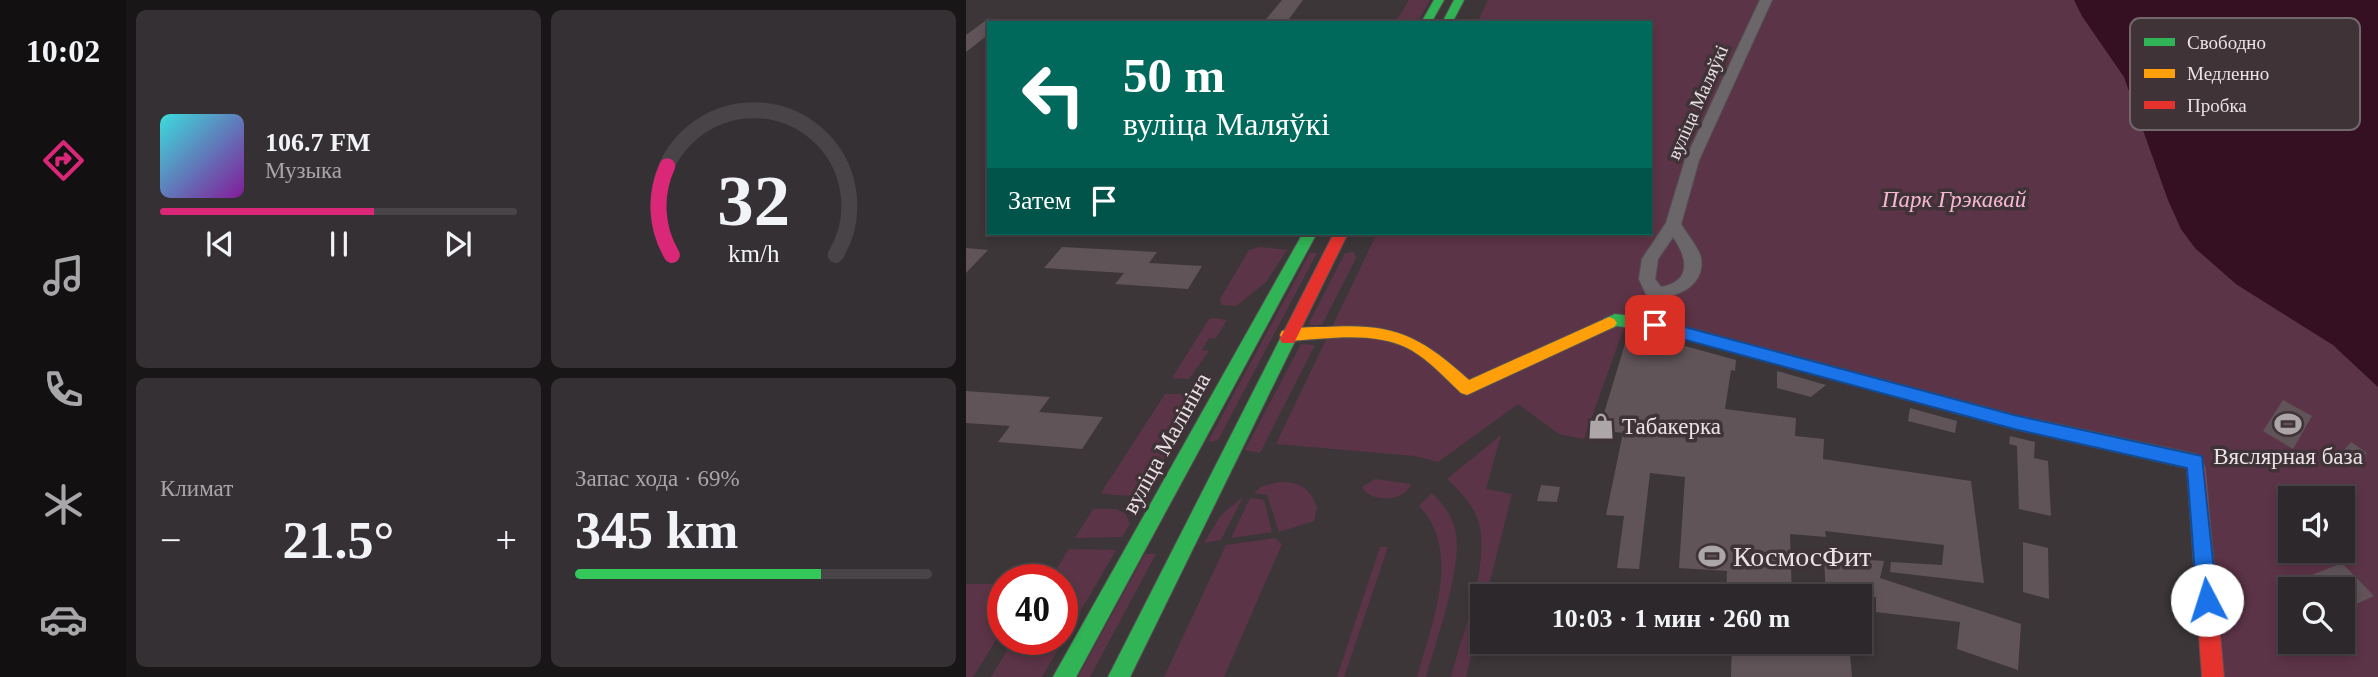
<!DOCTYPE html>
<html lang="ru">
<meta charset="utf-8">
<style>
body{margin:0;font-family:Georgia,serif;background:#353033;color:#f1f3f6;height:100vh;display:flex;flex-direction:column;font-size:26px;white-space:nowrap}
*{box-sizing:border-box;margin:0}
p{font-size:23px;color:#a7a6a9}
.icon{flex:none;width:38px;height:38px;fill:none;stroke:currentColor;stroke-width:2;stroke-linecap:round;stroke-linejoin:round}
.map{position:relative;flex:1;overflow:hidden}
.panel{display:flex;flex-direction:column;gap:10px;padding:10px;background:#191618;width:840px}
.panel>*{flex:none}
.guide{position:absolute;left:21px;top:21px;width:665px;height:214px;border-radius:0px;box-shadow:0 4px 10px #0003,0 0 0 2px #484447;background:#00695c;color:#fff;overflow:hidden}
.tools{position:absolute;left:1312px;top:486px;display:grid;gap:14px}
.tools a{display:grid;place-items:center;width:77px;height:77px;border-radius:0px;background:#2d282b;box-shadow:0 4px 10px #0003,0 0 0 2px #484447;font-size:35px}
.speed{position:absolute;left:21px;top:564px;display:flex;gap:14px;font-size:35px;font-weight:700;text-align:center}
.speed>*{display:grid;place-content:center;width:91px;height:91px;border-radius:50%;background:#2d282b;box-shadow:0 4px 10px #0003,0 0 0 2px #484447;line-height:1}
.speed .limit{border:10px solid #d22;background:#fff;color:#111}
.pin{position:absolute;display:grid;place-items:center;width:60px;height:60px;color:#fff;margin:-30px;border-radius:14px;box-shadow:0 4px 10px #0006}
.me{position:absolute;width:77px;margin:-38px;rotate:355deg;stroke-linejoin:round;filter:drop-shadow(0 0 5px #0008)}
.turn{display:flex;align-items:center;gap:24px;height:147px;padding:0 21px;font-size:32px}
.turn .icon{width:91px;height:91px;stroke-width:2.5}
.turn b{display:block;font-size:49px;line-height:60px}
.then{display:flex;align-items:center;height:66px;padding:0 21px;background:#0003;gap:14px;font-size:26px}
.big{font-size:52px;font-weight:700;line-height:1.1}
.panel .widget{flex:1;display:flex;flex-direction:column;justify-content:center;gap:10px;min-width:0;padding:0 24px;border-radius:10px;background:#353033}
.panel .dial{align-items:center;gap:0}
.dial svg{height:182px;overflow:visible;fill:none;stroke:#484447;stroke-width:7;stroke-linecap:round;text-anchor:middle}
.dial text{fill:#f1f3f6;stroke:none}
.song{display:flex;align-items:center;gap:21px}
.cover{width:84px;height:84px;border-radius:10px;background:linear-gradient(135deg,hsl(180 70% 55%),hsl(290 70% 35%))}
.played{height:7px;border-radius:4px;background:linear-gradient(90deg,#db2777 60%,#484447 60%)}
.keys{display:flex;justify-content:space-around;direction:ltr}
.heat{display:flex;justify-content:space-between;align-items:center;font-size:38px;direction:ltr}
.charge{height:10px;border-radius:5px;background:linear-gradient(90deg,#34c759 69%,#484447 0)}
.panel .tiles{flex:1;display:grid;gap:10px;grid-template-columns:repeat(2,1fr)}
.trip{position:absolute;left:504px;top:584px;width:402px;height:70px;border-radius:0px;background:#2d282b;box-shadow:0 4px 10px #0003,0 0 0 2px #484447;font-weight:700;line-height:70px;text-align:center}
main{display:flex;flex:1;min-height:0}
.dock{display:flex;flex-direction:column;width:126px;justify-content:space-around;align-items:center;background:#121011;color:#a7a6a9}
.dock .icon{width:49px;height:49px}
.dock .active{color:#db2777}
.dock b{font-size:32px;color:#f1f3f6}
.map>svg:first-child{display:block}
.green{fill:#5c3447;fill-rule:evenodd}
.water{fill:#350f22}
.building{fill:#605459}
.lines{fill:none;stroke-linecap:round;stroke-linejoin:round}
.street-casing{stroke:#575254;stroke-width:2}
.fast-casing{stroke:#575254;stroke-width:2}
.slow-casing{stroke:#575254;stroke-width:2}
.jam-casing{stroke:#575254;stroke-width:2}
.street{fill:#6b6669;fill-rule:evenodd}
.fast{fill:#30b455;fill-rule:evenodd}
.slow{fill:#ff9f0a;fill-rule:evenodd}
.jam{fill:#e5322d;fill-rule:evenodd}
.route{fill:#1a73e8;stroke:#114b97;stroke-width:2}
.labels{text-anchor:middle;stroke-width:7;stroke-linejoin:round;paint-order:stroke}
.far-street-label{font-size:19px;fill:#eae2e5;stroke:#3f3338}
.park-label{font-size:23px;font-style:italic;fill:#f6b7d2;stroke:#3f3338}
.poi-label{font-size:23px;fill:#eae2e5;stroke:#3f3338;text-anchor:start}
.street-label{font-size:23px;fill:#eae2e5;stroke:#3f3338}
.near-poi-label{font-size:28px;fill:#eae2e5;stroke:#3f3338;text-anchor:start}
.key{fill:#3f3338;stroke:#72686c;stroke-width:2}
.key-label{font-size:19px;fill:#eae2e5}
</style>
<main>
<nav class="dock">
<b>10:02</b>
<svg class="icon active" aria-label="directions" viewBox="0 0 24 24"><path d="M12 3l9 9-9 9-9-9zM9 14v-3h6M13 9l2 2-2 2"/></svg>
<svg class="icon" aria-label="music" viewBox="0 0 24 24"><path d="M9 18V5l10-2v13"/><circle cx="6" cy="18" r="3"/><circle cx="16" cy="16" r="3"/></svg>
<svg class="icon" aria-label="phone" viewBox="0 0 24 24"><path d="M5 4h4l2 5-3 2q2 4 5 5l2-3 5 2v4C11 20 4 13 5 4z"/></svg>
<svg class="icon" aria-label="climate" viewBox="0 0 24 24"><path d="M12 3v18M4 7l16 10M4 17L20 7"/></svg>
<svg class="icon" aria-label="car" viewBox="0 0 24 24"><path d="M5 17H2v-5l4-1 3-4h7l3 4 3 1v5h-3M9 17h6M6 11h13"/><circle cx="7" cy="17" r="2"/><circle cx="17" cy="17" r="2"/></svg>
</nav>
<section class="panel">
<div class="tiles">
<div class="widget">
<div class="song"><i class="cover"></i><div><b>106.7 FM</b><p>Музыка</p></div></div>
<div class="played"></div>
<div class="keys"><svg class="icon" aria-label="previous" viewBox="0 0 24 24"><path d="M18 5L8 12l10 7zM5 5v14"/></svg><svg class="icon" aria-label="pause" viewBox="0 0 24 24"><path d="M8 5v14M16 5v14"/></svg><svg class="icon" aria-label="next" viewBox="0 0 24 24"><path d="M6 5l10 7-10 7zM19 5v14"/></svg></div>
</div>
<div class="widget dial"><svg viewBox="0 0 100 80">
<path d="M14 69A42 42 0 1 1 86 69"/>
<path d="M14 69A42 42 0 0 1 12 30" stroke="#db2777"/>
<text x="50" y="56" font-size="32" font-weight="700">32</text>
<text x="50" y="72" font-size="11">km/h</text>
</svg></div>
<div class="widget"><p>Климат</p>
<div class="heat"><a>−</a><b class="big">21.5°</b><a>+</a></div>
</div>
<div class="widget"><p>Запас хода · 69%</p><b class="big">345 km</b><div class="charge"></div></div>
</div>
</section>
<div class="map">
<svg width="1412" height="677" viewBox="0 0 1412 677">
<rect width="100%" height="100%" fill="#3c3639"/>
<path class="green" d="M443,0H464L451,23H429Z
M522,0H1108L1116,16L1158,77L1202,200L1215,229L1229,248L1270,284L1367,345L1412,387V677H1253L1237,468L660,322L618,439L593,434L552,404L472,462L449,456L310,444L411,233H684V23H511ZM1325,499H1377V551H1325ZM1325,590H1377V642H1325Z
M294,247L321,250L300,282L270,306L255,305L254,299L283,250Z
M388,252L390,258L356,325H342L379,253Z
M344,253H351L252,440L244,442L243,440Z
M247,318L261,320L250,338H243L236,350L243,351L223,379L206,378L243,319Z
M335,344L349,345L294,453L279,450Z
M199,394H225L222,418L187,481C174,500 155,496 135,493Z
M535,435L520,489L546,494L520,597H516V611L500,677H485C496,634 527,559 511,517C504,501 493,490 481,479Z
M409,479L445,484C439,502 404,503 396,487Z
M312,482C332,481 344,487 351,507L348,521L313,532L301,495L288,493L295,487Z
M466,493C477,504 485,514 489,529C498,565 470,640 460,677H451C465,625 497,551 453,506Z
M277,497L255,540L238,543L255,515Z
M284,498L298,500L306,532L265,538Z
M127,509H150L160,514L164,524L156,537L109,538Z
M309,538L316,544L258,677H198L260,545Z
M414,547H422L378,677H371Z
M103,549L150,550L76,677H25L48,639H96V579H84Z
M179,554H190L124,677H112Z
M0,584H37V629L7,677H0Z"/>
<path class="water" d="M1108,0H1412V387L1367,345L1270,284L1229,248L1215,229L1202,200L1158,77L1116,16Z"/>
<path class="building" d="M316,0H337L320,23H297Z
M23,18V34L0,52V35Z
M96,247L191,252L183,263L236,266L222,289L149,284L158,273L78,268Z
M0,248L22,250L0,273Z
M661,337L708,343L770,360L769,371L765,370L759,409L830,418L829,436L858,439L857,459L1005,481L1018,583L924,572L925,562L976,565L978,545L859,531L860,537L824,534L826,597H760L761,571L713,568L719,477L684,473L673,569L651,568L658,516L640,515L657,433L633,430Z
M811,371L860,385L845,397L811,388Z
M0,391L84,397L73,412L137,417L116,449L32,442L44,426L0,423Z
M1317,400L1346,416L1327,449L1297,431Z
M944,408L991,421L989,433L942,421Z
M1044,436L1069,442L1068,458L1082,461L1085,516L1053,509L1051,446L1043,444Z
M1385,442L1401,453L1388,466L1373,456Z
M575,485L594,487L591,502L571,501Z
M1057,542L1082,548L1083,599L1057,592Z
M858,557L918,561L914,578L1055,624L1052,670L991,649L994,622L910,612V597H860Z
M1376,563L1408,596L1377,610V590H1360L1346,575Z
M766,642H883L886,677H765Z"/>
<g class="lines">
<g class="street-casing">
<path id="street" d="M794,0H806L733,160L715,224C721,235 732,246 735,258C740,288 703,303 680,294L673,279L676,259L700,223L719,160ZM707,237C721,257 727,281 695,287L689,279L692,259Z"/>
</g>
<g class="fast-casing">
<path id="fast" d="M468,0H478L465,23H455Z
M488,0H498L486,23H476Z
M337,233H351L110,677H87Z
M649,314L689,319L1048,415L1229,454L1235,457L1239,469L1236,475L1230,477L1224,475L1221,468L1048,429L689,331L651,326L643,329L638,327L635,323L638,319Z
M322,333L328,335L330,339L164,677H142L314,339L316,335Z"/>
</g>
<g class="slow-casing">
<path id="slow" d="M643,317L648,319L651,323L648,327L501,395L495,393C479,378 464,361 445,350C409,330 362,339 322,341L316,339L314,335L316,331C330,327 346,327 360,327C428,323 453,335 503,380Z"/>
</g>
<g class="jam-casing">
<path id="jam" d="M368,233H382L328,343H316L314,339Z
M1230,461L1236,463L1239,469L1258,677H1236L1221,469L1224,463Z"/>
</g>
<use href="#street" class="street"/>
<use href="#fast" class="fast"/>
<use href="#slow" class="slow"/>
<use href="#jam" class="jam"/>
</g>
<path class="route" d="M689,319L1048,415L1236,456L1251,600L1248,608L1241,611L1234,608L1231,600L1221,468L1048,429L683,330L681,325L683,321Z"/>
<defs>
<g id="stadium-bare" transform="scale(2.1)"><path d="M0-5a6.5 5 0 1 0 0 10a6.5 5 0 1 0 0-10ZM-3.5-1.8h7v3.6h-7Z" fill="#ada6a9" stroke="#3f3338" stroke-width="2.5" paint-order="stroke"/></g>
<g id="shop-bare" transform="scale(2.1)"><path d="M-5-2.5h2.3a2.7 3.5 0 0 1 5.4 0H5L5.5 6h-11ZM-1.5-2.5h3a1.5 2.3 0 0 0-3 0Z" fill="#ada6a9" stroke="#3f3338" stroke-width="2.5" paint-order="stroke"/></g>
</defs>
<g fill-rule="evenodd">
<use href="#stadium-bare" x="1322" y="424"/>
<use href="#shop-bare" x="635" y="426"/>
<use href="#stadium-bare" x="746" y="556"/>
</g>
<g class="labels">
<g class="far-street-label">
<text transform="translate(731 102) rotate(-66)" y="7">вуліца Маляўкі</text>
</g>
<g class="park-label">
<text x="988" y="207">Парк Грэкавай</text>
</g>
<g class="poi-label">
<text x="656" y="434">Табакерка</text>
<text x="1322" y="464" text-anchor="middle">Вяслярная база</text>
</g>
<g class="street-label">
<text transform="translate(200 443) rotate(-61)" y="8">вуліца Малініна</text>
</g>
<g class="near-poi-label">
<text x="767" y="566">КосмосФит</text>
</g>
</g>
<rect x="1164" y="18" width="230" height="112" rx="10" class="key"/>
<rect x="1178" y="38" width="31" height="8" fill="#30b455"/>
<rect x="1178" y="69" width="31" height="9" fill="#ff9f0a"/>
<rect x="1178" y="101" width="31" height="8" fill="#e5322d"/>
<g class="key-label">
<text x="1221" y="49">Свободно</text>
<text x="1221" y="80">Медленно</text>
<text x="1221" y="112">Пробка</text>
</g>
</svg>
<div class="tools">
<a><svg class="icon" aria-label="sound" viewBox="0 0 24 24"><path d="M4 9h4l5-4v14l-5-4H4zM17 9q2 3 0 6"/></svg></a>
<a><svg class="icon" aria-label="search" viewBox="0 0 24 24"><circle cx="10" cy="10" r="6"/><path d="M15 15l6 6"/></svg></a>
</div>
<div class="speed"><div class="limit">40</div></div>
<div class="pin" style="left:689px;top:325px;background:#d93025"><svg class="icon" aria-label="arrive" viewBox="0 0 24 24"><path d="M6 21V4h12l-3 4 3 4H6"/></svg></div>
<svg class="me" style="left:1241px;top:600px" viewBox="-20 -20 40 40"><circle r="19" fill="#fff"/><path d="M0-13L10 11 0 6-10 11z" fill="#1a73e8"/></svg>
<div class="trip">10:03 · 1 мин · 260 m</div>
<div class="guide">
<div class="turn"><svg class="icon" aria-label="left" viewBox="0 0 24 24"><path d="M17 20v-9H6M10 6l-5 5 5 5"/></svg><div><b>50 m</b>вуліца Маляўкі</div></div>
<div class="then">Затем<svg class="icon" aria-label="arrive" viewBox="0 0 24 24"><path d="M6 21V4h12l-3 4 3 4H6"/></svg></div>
</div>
</div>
</main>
